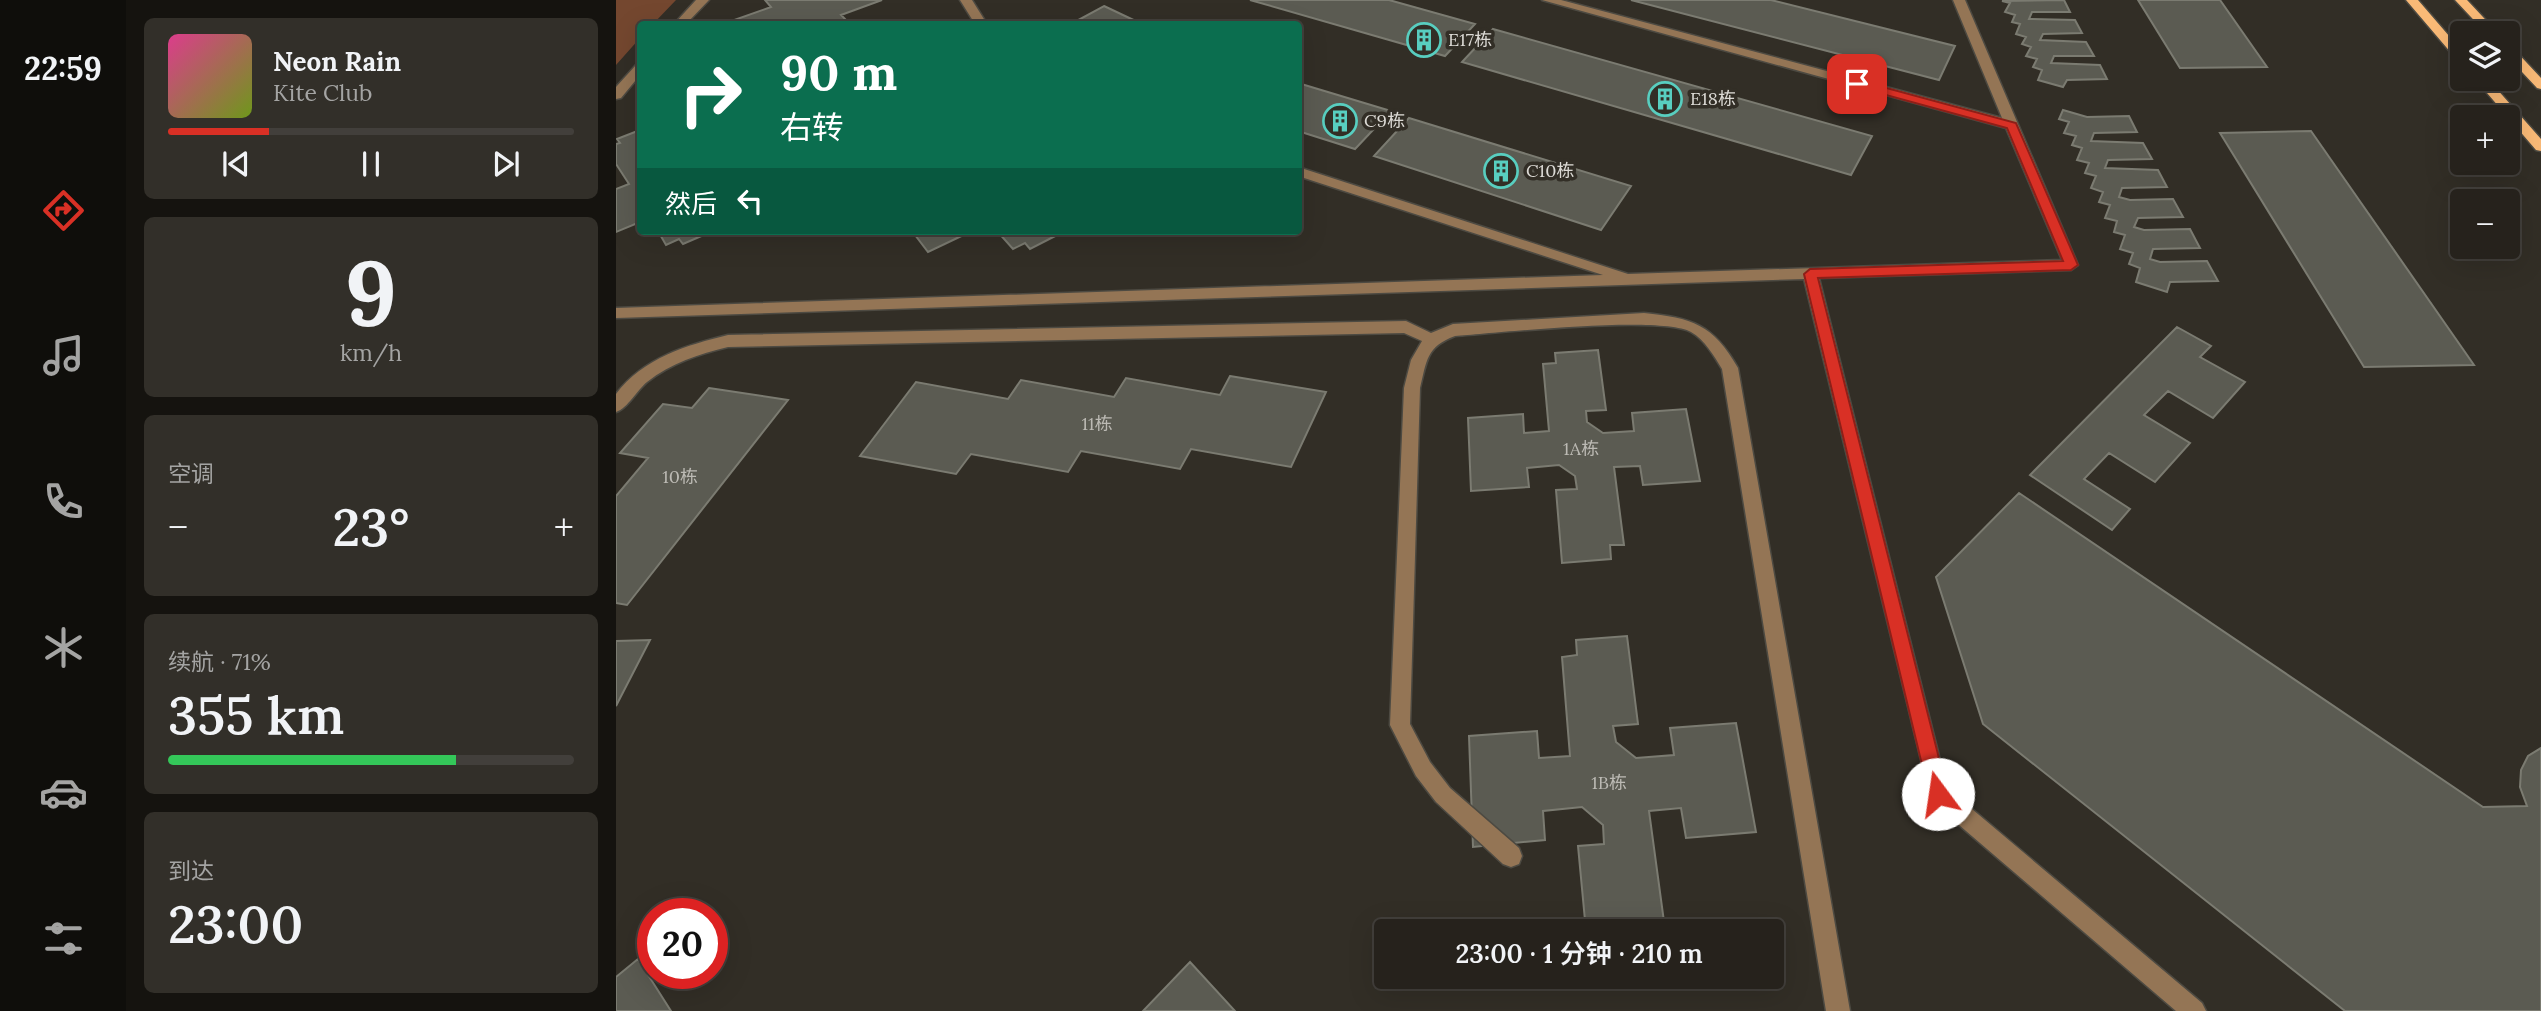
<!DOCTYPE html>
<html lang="zh">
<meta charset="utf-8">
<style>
body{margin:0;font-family:Lora,"Noto Sans SC",serif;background:#322f29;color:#f1f3f6;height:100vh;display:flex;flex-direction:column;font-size:26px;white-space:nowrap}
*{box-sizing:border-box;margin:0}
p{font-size:23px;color:#a4a4a3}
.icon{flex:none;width:38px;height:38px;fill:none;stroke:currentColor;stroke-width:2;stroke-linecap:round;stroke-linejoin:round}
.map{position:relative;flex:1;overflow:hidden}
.drawer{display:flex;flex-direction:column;gap:18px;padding:18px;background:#15130f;width:490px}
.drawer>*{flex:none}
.guide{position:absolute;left:21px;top:21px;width:665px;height:214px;border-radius:7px;box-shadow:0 7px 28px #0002,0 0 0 2px #423f3b;background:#0b6e4f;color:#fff;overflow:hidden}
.tools{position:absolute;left:1834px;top:21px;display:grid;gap:14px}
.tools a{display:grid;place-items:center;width:70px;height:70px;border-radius:7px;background:#26221c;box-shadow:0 7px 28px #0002,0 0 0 2px #423f3b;font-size:35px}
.speed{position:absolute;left:21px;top:898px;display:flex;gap:14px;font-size:35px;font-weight:700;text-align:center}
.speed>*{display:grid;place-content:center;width:91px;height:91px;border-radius:50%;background:#26221c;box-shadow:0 7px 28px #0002,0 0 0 2px #423f3b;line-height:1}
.speed .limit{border:10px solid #d22;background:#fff;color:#111}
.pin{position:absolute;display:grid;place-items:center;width:60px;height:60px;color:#fff;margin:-30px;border-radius:14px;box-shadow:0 4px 10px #0006}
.me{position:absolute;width:77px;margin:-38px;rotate:346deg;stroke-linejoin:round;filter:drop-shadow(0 0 5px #0008)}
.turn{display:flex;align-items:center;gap:24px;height:147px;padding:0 28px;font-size:32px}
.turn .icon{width:91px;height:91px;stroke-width:2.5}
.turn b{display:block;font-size:49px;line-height:60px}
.then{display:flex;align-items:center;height:66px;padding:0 28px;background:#0003;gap:14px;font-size:26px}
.big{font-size:52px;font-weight:600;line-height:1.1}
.drawer .widget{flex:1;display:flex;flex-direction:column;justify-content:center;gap:10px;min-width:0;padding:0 24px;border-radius:10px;background:#322f29}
.drawer .dial{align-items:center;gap:0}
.dial b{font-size:91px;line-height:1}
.song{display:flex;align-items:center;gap:21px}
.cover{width:84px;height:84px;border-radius:10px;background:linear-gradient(135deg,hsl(330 70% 55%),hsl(80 70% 35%))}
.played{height:7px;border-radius:4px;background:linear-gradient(90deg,#d93025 25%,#423f3b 25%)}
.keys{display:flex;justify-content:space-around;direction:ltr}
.heat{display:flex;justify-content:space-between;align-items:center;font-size:38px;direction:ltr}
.charge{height:10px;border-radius:5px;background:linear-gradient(90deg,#34c759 71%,#423f3b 0)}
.trip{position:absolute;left:758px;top:919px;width:410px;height:70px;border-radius:7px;background:#26221c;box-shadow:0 7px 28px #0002,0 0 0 2px #423f3b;font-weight:600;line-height:70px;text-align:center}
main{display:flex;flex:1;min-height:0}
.tabs{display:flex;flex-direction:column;width:126px;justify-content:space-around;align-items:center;background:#0f0e0b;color:#a4a4a3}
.tabs .icon{width:49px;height:49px}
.tabs .on{color:#d93025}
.tabs b{font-size:32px;color:#f1f3f6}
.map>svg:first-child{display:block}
.forest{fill:#74472f}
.building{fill:#5b5b52;stroke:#7b7b71;stroke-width:2}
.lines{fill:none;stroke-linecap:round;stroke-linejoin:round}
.minor-casing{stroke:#4d4a42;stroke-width:3}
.major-casing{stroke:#4d4a42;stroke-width:3}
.minor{fill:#947555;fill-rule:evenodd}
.major{fill:#faba77;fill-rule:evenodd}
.route{fill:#d93025;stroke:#8d1f18;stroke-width:2}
.labels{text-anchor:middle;stroke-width:7;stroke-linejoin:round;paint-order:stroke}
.far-poi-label{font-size:18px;fill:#dcdad5;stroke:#322e26;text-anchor:start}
.number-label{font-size:18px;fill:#bcbab4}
</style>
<main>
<nav class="tabs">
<b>22:59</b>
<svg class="icon on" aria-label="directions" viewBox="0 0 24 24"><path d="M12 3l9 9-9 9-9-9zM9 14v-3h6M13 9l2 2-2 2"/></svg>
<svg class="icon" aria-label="music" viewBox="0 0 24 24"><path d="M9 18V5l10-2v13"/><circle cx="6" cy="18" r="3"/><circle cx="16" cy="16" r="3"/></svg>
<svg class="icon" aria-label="phone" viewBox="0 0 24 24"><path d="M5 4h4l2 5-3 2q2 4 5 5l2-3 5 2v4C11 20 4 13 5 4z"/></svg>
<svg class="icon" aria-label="climate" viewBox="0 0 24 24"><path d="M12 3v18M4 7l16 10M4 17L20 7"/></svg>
<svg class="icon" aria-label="car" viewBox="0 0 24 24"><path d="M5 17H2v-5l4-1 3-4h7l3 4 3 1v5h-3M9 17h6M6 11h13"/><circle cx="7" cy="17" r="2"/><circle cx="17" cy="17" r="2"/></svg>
<svg class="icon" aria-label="filters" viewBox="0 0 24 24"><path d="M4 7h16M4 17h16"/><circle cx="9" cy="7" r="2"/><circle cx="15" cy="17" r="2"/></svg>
</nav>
<section class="drawer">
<div class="widget">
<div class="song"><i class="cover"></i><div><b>Neon Rain</b><p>Kite Club</p></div></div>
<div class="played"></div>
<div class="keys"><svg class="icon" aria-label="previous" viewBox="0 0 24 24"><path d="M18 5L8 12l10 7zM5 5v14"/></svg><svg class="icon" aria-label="pause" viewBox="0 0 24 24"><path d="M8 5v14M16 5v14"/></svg><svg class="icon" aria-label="next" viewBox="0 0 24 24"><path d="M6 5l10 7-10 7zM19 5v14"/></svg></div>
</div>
<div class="widget dial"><b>9</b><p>km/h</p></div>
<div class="widget"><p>空调</p>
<div class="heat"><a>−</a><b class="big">23°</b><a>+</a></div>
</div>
<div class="widget"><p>续航 · 71%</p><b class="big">355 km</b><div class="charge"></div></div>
<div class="widget"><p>到达</p><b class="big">23:00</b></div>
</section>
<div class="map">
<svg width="1925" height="1011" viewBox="0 0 1925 1011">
<rect width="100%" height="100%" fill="#322e26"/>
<path class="forest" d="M0,0H60L37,24H24V38L0,65Z"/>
<path class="building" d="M149,0H266L225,15L234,24H107L155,7Z
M634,0H773L859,24L829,56Z
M1015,0H1155L1339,46L1323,80Z
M1448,0L1454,12H1416L1413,19L1459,20L1466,33L1427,34L1424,40L1470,42L1478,56H1438L1435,63L1484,65L1491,79L1451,80L1447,87L1422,80L1426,70L1417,67L1421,59L1410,56L1415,47L1406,44L1410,37L1400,34L1404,24L1396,22L1399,15L1389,12L1394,3L1386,1Z
M1522,0H1604L1651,67L1564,68Z
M488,6L526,24H455Z
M877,29L1256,136L1235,175L846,62Z
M682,83L775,111L739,149L682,131Z
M1447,110L1471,117L1513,116L1521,132L1478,133L1475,141L1527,143L1536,159L1492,160L1489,168L1542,170L1551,187L1506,188L1503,197L1514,200L1557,199L1567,217L1522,218L1518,227L1528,230L1574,229L1584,248L1537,249L1534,259L1544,262L1591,261L1602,281L1554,282L1551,292L1520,282L1524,268L1513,264L1517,253L1504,249L1509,235L1498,232L1501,221L1489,218L1494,205L1483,202L1487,192L1475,188L1480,176L1469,173L1473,163L1461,160L1466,148L1456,145L1460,136L1448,133L1453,122L1443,119Z
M793,118L1015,186L985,230L758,156Z
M24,130V222L0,232V189L13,184L0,164V144L4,143L1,139Z
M1695,131L1858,365L1748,367L1604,133Z
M42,231H97L67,244L63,239L50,245Z
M296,231H356L312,252Z
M381,231H449L414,249L409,243L397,249Z
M1561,327L1595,346L1584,357L1629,382L1597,418L1552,391L1528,415L1574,443L1539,482L1493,453L1468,479L1514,509L1496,530L1414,475Z
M982,350L990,410L970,411L971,422L987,433L1018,431L1016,413L1070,409L1084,481L1027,485L1024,466L998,467L1008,545H994L995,559L946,563L940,490L961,489L959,476L943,465L911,468L913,487L855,491L852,418L907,414L908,433L933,431L927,364L940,363L939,353Z
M614,376L710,392L675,467L575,449L564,469L465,451L452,472L355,454L340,474L244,456L300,382L392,399L405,380L498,397L510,378L604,395Z
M93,388L172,400L11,605L0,603V496L32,458L4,453L47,404L76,408Z
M1403,493L1867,807L1911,806L1904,787L1905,770L1912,756L1925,748V1011H1729L1367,724L1320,577Z
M1011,636L1022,724L997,726L1000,742L1020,758L1058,755L1054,728L1120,723L1140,832L1070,838L1065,808L1033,811L1049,929L970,931L962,846L988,844L987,825L966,807L927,811L929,840L857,847L853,736L921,731L923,758L954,756L946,657L961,655L960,640Z
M34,640L0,706V641Z
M22,959L55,1011H0V977Z
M574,962L619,1011H527Z"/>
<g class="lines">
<g class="minor-casing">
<path id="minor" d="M80,0H93L70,24H58Z
M344,0H356L371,24H359Z
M926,0H945L1386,118L1337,0H1349L1462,265L1455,270L1203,278L1331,788L1586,1003L1590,1011H1560L1315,801L1188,279L0,318V308L987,275L682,176V167L1012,274L1446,260L1390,128Z
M24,64V75L5,98L0,99V87L20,65Z
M1028,313C1076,318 1097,324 1122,368L1234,1011H1210L1106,369C1098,356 1089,340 1075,332C1044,315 882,333 839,336C810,347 811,360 804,388L794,724L814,762L834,788L903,848L906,856L903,864L895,867L887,864L820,802L800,776L774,725L788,388L795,360L806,341L788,333L112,347C83,354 55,363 31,382C21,390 12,408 0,412V394C27,358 71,345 112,335L790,321L815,333L837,324Z"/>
</g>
<g class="major-casing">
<path id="major" d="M1790,0H1802L1846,51V62L1842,61Z
M1839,0H1851L1882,33H1870Z
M1892,46L1896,47L1925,78V89L1921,88L1892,57Z
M1859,79H1872L1925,139V151L1920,150Z"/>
</g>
<use href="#minor" class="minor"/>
<use href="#major" class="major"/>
</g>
<path class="route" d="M1241,80L1400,123L1462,265L1455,270L1202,278L1332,794L1329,800L1322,803L1316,800L1313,794L1188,274L1194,269L1447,261L1391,128L1237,86V81Z"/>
<defs>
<g id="building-ring" transform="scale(1.75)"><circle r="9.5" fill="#322e26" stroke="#58cec0" stroke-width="1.5"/><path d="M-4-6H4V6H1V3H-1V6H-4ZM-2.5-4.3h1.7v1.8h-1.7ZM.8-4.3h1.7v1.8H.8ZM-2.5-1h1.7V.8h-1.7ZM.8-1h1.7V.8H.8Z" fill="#58cec0"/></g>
</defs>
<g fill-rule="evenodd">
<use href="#building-ring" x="808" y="40"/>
<use href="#building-ring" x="1049" y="99"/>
<use href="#building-ring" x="724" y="121"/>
<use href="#building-ring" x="885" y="171"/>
</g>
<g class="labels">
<g class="far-poi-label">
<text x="832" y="46">E17栋</text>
<text x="1074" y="105">E18栋</text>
<text x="748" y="127">C9栋</text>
<text x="910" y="177">C10栋</text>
</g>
<g class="number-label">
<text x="481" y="430">11栋</text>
<text x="965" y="455">1A栋</text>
<text x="64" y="483">10栋</text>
<text x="993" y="789">1B栋</text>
</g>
</g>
</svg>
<div class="tools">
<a><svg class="icon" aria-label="layers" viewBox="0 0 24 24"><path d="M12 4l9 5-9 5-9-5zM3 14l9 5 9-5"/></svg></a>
<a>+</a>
<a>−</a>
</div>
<div class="speed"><div class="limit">20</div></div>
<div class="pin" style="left:1241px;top:84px;background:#d93025"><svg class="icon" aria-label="arrive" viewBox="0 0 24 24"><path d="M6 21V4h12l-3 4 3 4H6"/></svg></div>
<svg class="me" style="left:1322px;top:794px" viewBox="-20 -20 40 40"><circle r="19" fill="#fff"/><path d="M0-13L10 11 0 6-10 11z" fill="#d93025"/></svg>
<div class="trip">23:00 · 1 分钟 · 210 m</div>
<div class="guide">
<div class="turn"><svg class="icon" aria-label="right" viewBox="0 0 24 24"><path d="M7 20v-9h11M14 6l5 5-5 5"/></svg><div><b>90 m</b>右转</div></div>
<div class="then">然后<svg class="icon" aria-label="left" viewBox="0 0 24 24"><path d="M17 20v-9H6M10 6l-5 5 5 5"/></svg></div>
</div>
</div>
</main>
